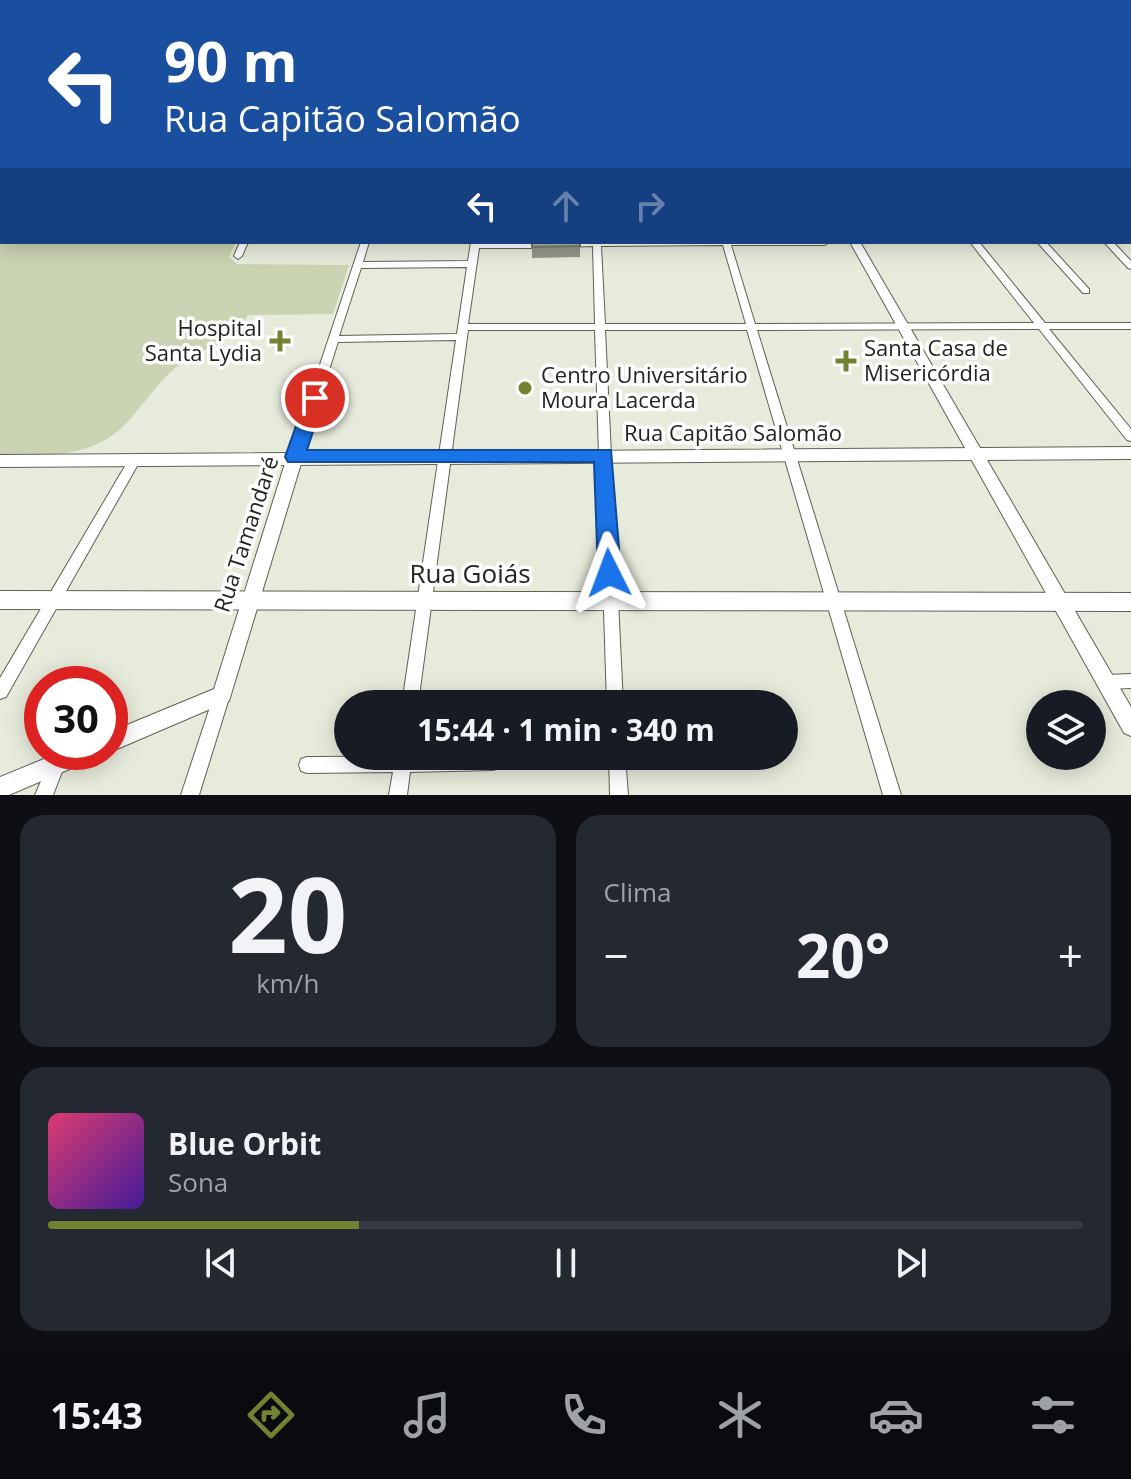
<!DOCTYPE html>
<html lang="pt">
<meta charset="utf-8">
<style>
body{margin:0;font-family:"Open Sans",sans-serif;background:#242831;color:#f1f3f6;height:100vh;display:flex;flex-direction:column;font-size:30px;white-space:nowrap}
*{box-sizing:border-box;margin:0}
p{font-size:26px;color:#9ea1a6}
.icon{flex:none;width:44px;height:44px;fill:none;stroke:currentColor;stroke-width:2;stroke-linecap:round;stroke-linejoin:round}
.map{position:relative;height:795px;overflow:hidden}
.panel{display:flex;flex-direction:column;gap:20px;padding:20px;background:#0d0f14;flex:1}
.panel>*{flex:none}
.guide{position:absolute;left:0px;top:0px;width:1132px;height:244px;box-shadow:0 4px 20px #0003;background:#1a4fa0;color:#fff;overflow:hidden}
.buttons{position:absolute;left:1026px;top:690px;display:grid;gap:16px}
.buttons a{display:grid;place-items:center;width:80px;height:80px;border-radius:50%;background:#171b24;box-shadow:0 4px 20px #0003;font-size:40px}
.speed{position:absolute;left:24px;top:666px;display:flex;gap:16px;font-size:40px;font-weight:700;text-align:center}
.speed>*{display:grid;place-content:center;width:104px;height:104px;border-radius:50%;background:#171b24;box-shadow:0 4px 20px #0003;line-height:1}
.speed .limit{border:12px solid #d22;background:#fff;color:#111}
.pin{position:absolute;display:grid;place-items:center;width:68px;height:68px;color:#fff;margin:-34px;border:4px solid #fff;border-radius:50%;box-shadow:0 2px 8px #0007}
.me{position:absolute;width:88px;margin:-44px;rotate:357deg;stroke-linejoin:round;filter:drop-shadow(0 0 6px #0008)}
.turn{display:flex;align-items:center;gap:28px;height:168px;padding:0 32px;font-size:36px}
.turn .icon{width:104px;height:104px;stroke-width:2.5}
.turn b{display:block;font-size:56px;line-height:68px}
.lanes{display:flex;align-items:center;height:76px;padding:0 32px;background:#0003;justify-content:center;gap:40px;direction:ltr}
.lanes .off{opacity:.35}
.big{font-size:60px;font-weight:700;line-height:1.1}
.panel .widget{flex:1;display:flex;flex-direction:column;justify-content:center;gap:12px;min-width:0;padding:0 28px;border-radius:24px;background:#242831}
.panel .dial{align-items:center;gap:0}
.dial b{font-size:104px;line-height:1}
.song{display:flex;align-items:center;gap:24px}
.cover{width:96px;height:96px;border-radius:12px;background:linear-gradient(135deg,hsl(340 70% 55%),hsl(260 70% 35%))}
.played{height:8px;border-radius:4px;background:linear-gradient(90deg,#718231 30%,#363941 30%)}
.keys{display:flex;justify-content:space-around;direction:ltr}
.heat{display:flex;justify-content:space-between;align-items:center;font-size:44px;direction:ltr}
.panel .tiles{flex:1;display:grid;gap:20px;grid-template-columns:1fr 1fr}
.widget:last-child{grid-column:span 2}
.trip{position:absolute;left:334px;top:690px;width:464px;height:80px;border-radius:40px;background:#171b24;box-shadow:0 4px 20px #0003;font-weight:700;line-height:80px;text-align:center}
.tabs{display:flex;height:128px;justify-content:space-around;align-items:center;background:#090b0e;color:#9ea1a6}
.tabs .icon{width:56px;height:56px}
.tabs .on{color:#718231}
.tabs b{font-size:36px;color:#f1f3f6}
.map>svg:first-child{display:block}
.green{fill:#cad3b2}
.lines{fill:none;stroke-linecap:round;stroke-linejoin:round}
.minor-casing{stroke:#5e6254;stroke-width:2}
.tertiary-casing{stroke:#5e6254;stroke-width:2}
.secondary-casing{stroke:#5e6254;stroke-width:2}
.primary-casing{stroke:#5e6254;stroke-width:2}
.minor{fill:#fff;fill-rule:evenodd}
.tertiary{fill:#fff;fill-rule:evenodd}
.secondary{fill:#fff;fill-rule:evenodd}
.primary{fill:#fff;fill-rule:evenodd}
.wall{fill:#93978a}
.building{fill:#abb0a0;stroke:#787b70;stroke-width:2}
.route{fill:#1a73e8;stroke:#114b97;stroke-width:2}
.poi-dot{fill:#718231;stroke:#fff;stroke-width:3}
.labels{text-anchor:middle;stroke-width:7;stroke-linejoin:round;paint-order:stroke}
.poi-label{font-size:22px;fill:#23251f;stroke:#fff;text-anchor:start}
.street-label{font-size:22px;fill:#23251f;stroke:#fff}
.near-street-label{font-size:26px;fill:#23251f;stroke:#fff}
</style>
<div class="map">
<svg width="1131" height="795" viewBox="0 0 1131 795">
<rect width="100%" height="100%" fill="#e7ebdb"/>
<path class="green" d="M0,143L2,242H236L229,257L237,264L349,265L333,314L248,315C234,344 211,344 185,361C156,380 143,409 118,431C87,458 38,456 0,457Z"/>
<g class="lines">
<g class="minor-casing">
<path id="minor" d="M107,0H112L110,2H105Z
M174,0H179L178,2H173Z
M241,0H246L245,2H240Z
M308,0H313L312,2H307Z
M374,0H378L377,2H373Z
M443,0H447L446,2H442Z
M648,0H652L653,2H649Z
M710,0H715L716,2H711Z
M777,0H782L783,2H778Z
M949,0H954L956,2H951Z
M1131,0V2H966L968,1Z
M852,1H905L907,2H850Z
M0,6H2V8H0Z
M1130,20H1131V24H1130Z
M2,23V28L0,29V24Z
M1130,38L1131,39V43L1130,42Z
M0,50H2V54H0Z
M2,75V79L0,80V76Z
M1130,100H1131V104H1130Z
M1130,128H1131V132H1130Z
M0,136H2V141H0Z
M1130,165H1131V170H1130Z
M1130,180H1131V184H1130Z
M1130,235H1131V241H1130Z
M240,242H248L242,256L238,259L234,256Z
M361,242H369L363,262L468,261L471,242L547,243V247L544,248H479L468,324H595L593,246L565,247L561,244L563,242H829L825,245H731L755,324L1034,323L970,242H979L1045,323H1131V329H1049L1131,429V441L1127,440L1039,329L757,330L901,795H883L747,330H605L623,704H607L595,330H468L418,704H402L456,340L338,342L301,457L299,460H291L289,457ZM723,245L746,324H605L601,246ZM467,267L457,334L339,336L361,268Z
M1037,242H1046L1089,289V293H1083Z
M1104,242H1113L1131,261V269L1128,268Z
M135,455L139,456L141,459L6,697L0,699V678L131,456Z
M1131,674V688L1106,689L1101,687L1098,682L1101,677L1106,675Z
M222,688L228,690L230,695L199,795H181L214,695L216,690Z
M57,756L63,758L65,764L53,795H35L51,758Z
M498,756L501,762L499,768L493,770L410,772L407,795H389L393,772L307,773L301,771L299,765L301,759L307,757Z
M609,756H625L628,795H610Z"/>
</g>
<g class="tertiary-casing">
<path id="tertiary" d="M850,242H860L1131,707V736L1124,733Z
M295,452L300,453L303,457L229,701L110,752V732L214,689L287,457L290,453Z
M61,752H97L93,759L9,795H0V777Z"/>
</g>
<g class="secondary-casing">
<path id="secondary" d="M1131,447V459L0,467V455Z
M0,591L1131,593V611L0,609Z"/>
</g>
<g class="primary-casing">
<path id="primary" d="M837,0H846L848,2H839Z
M855,0H865L867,2H857Z
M1130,88H1131V94H1130Z
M0,89H2V95H0Z"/>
</g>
<use href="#minor" class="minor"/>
<use href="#tertiary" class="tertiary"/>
<use href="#secondary" class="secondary"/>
<use href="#primary" class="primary"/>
</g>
<path class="wall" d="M449,0H470V2H449Z
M532,242H580V257L532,258Z"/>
<path class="building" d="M591,1H619V2H591Z
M532,242H580V246L532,247Z"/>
<path class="route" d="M315,392L324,398L307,450H611L621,573L617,579H601L598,573L594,462H288L285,457L306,398Z"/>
<g class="poi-dot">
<path d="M276 329h8v8h8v8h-8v8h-8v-8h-8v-8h8z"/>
<path d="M842 349h8v8h8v8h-8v8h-8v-8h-8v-8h8z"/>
<circle cx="525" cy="388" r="8"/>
</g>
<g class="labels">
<g class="poi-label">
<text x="262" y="336" text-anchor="end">Hospital<tspan x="262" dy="25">Santa Lydia</tspan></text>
<text x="864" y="356">Santa Casa de<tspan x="864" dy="25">Misericórdia</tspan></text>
<text x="541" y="383">Centro Universitário<tspan x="541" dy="25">Moura Lacerda</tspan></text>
</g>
<g class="street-label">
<text x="733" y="441">Rua Capitão Salomão</text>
<text transform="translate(246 534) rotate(-72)" y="8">Rua Tamandaré</text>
</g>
<g class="near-street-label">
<text x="470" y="583">Rua Goiás</text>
</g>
</g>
</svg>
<div class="buttons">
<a><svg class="icon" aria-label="layers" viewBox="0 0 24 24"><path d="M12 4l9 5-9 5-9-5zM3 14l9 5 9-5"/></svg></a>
</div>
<div class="speed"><div class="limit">30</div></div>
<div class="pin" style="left:315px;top:398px;background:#d93025"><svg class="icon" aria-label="arrive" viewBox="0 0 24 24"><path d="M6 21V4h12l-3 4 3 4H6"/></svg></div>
<svg class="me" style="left:609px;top:573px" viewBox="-20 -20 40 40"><path d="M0-17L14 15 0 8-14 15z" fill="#1a73e8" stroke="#fff" stroke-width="4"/></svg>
<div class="trip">15:44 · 1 min · 340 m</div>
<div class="guide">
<div class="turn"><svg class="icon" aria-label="left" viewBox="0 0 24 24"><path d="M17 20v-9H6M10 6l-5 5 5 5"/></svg><div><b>90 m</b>Rua Capitão Salomão</div></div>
<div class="lanes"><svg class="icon" aria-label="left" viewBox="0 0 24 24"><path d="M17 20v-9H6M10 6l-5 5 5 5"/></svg><svg class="icon off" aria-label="ahead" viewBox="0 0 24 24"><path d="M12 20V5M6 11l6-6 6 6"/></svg><svg class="icon off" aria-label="right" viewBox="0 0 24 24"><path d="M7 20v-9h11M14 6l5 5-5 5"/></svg></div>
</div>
</div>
<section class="panel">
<div class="tiles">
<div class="widget dial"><b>20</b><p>km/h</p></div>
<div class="widget"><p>Clima</p>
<div class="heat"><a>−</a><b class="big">20°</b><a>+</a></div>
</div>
<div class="widget">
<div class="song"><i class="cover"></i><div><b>Blue Orbit</b><p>Sona</p></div></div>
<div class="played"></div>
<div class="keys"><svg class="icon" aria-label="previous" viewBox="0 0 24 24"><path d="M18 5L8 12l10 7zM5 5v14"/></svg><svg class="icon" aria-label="pause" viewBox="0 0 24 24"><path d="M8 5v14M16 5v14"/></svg><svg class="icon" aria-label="next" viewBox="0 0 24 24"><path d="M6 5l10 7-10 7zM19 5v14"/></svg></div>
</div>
</div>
</section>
<nav class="tabs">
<b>15:43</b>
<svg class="icon on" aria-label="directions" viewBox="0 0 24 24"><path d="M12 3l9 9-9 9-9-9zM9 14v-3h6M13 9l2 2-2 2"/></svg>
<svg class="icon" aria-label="music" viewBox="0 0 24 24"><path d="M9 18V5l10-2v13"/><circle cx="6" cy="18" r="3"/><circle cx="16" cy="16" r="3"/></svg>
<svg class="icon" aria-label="phone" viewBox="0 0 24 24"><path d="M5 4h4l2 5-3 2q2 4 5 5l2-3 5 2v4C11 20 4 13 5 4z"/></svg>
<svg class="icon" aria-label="climate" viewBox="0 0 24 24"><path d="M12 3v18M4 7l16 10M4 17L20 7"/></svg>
<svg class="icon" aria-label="car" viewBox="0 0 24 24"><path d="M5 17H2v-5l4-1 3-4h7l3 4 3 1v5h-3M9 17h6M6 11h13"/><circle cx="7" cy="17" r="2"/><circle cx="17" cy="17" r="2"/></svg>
<svg class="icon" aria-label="filters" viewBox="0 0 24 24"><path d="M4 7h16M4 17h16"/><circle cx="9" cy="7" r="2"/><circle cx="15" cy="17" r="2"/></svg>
</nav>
